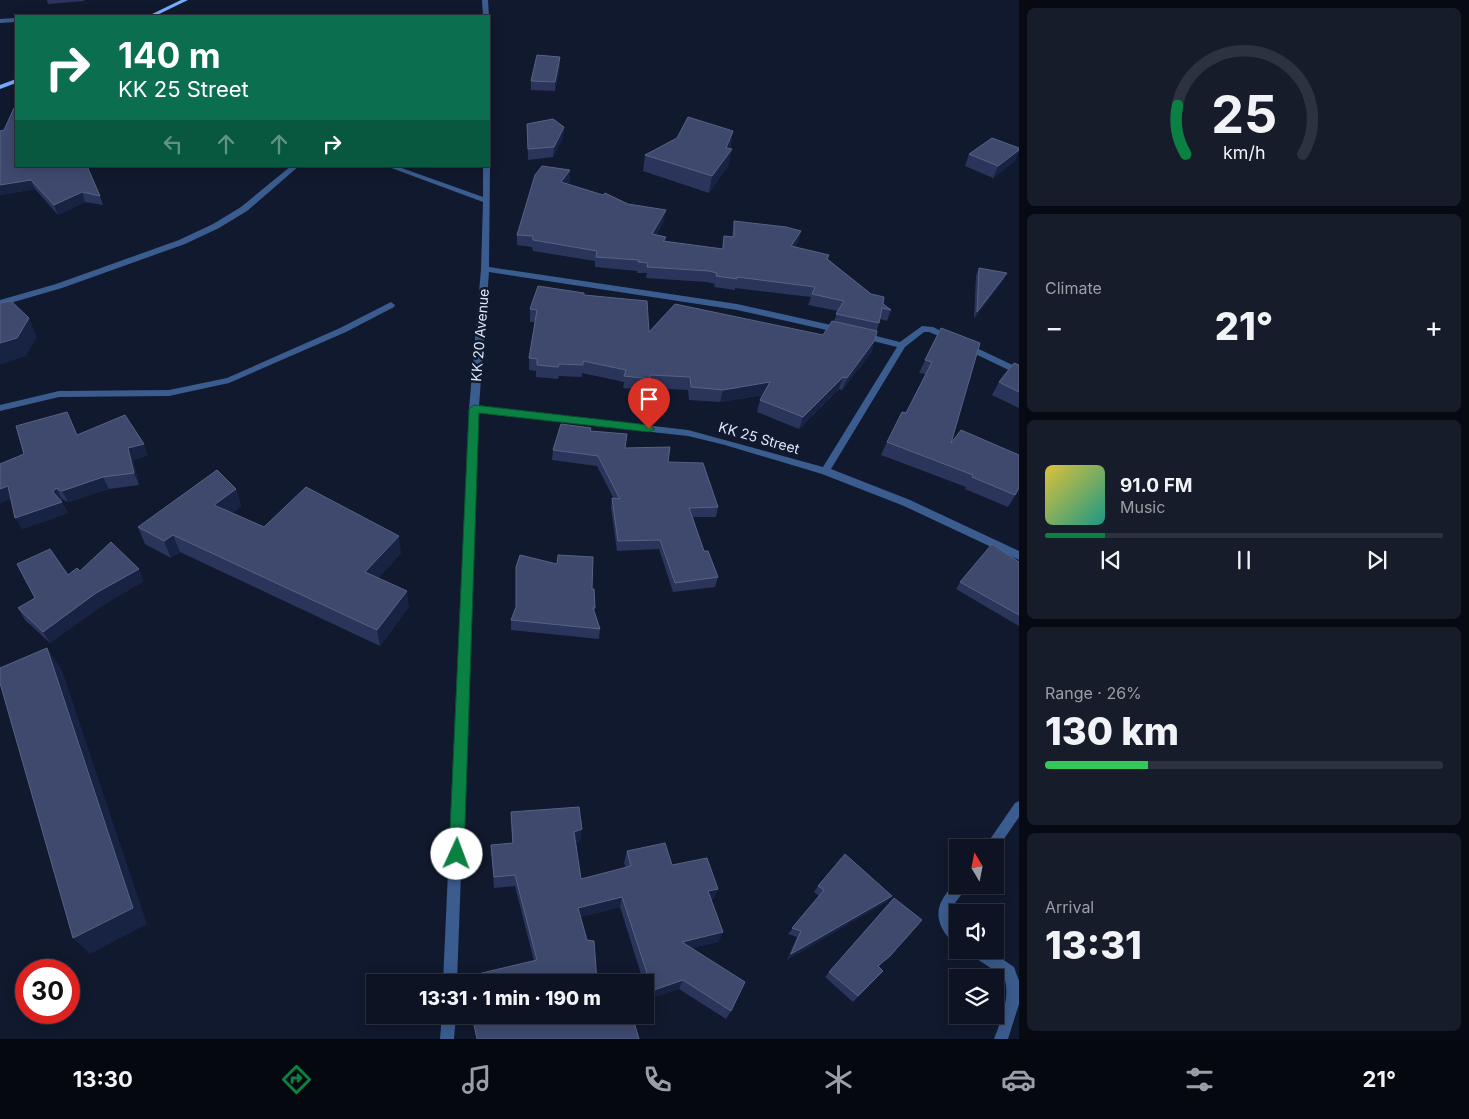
<!DOCTYPE html>
<meta charset="utf-8">
<style>
body{margin:0;font-family:Inter,sans-serif;background:#161c2a;color:#f1f3f6;height:100vh;display:flex;flex-direction:column;font-size:19px;white-space:nowrap}
*{box-sizing:border-box;margin:0}
p{font-size:16px;color:#9a9ea5}
.icon{flex:none;width:28px;height:28px;fill:none;stroke:currentColor;stroke-width:2;stroke-linecap:round;stroke-linejoin:round}
.map{position:relative;flex:1;overflow:hidden}
.sheet{display:flex;flex-direction:column;gap:8px;padding:8px;background:#070a13;width:450px}
.sheet>*{flex:none}
.guide{position:absolute;left:15px;top:15px;width:475px;height:152px;border-radius:0px;box-shadow:0 2px 12px #0003,0 0 0 1px #2d3240;background:#0b6e4f;color:#fff;overflow:hidden}
.needle{width:32px;rotate:350deg}
.tools{position:absolute;left:949px;top:839px;display:grid;gap:10px}
.tools a{display:grid;place-items:center;width:55px;height:55px;border-radius:0px;background:#0d1322;box-shadow:0 2px 12px #0003,0 0 0 1px #2d3240;font-size:25px}
.speed{position:absolute;left:15px;top:959px;display:flex;gap:10px;font-size:25px;font-weight:700;text-align:center}
.speed>*{display:grid;place-content:center;width:65px;height:65px;border-radius:50%;background:#0d1322;box-shadow:0 2px 12px #0003,0 0 0 1px #2d3240;line-height:1}
.speed .limit{border:8px solid #d22;background:#fff;color:#111}
.pin{position:absolute;display:grid;place-items:center;width:42px;height:42px;color:#fff;margin:-51px -21px;border-radius:50% 50% 50% 0;rotate:-45deg;box-shadow:0 0 5px #0007}
.pin .icon{rotate:45deg}
.me{position:absolute;width:55px;margin:-28px;rotate:2deg;stroke-linejoin:round;filter:drop-shadow(0 0 4px #0008)}
.turn{display:flex;align-items:center;gap:18px;height:105px;padding:0 20px;font-size:22px}
.turn .icon{width:65px;height:65px;stroke-width:2.5}
.turn b{display:block;font-size:35px;line-height:42px}
.lanes{display:flex;align-items:center;height:48px;padding:0 20px;background:#0003;justify-content:center;gap:25px;direction:ltr}
.lanes .off{opacity:.35}
.big{font-size:38px;font-weight:800;line-height:1.1}
.sheet .card{flex:1;display:flex;flex-direction:column;justify-content:center;gap:8px;min-width:0;padding:0 18px;border-radius:8px;background:#161c2a}
.sheet .dial{align-items:center;gap:0}
.dial svg{height:130px;overflow:visible;fill:none;stroke:#2d3240;stroke-width:7;stroke-linecap:round;text-anchor:middle}
.dial text{fill:#f1f3f6;stroke:none}
.song{display:flex;align-items:center;gap:15px}
.cover{width:60px;height:60px;border-radius:8px;background:linear-gradient(135deg,hsl(50 70% 55%),hsl(170 70% 35%))}
.played{height:5px;border-radius:2px;background:linear-gradient(90deg,#0b8043 15%,#2d3240 15%)}
.keys{display:flex;justify-content:space-around;direction:ltr}
.heat{display:flex;justify-content:space-between;align-items:center;font-size:28px;direction:ltr}
.charge{height:8px;border-radius:4px;background:linear-gradient(90deg,#34c759 26%,#2d3240 0)}
.trip{position:absolute;left:366px;top:974px;width:288px;height:50px;border-radius:0px;background:#0d1322;box-shadow:0 2px 12px #0003,0 0 0 1px #2d3240;font-weight:800;line-height:50px;text-align:center}
.tabs{display:flex;height:80px;justify-content:space-around;align-items:center;background:#05080e;color:#9a9ea5}
.tabs .icon{width:35px;height:35px}
.tabs .current{color:#0b8043}
.tabs b{font-size:22px;color:#f1f3f6}
main{display:flex;flex:1;min-height:0}
.map>svg:first-child{display:block}
.lines{fill:none;stroke-linecap:round;stroke-linejoin:round}
.minor{fill:#3b5c8e;fill-rule:evenodd}
.secondary{fill:#75adff;fill-rule:evenodd}
.wall{fill:#2b355b}
.shaded-wall{fill:#182242}
.building{fill:#3e496d;stroke:#576284}
.route{fill:#0b8043;stroke:#07532c}
.labels{text-anchor:middle;stroke-width:5;stroke-linejoin:round;paint-order:stroke}
.street-label{font-size:14px;fill:#dee8ff;stroke:#11192e}
</style>
<main>
<div class="map">
<svg width="1019" height="1039" viewBox="0 0 1019 1039">
<rect width="100%" height="100%" fill="#11192e"/>
<g class="lines">
<path class="minor" d="M482,0H488L489,16H483Z
M16,18V22L0,23V19Z
M489,164L490,166L489,267L737,304L840,327L844,330L840,333L737,310L489,272L479,406L688,430L823,467L897,347L861,338V334L864,333L900,342L922,326L933,327L955,338L951,341L929,332H924L905,347L831,469L910,500L1019,551V560L904,506L822,474L725,445L688,436L478,413L457,982H443L469,409L481,269L483,202L386,166H396L483,197V166H489Z
M291,166H299L247,211L219,228L185,244L62,288L0,306V300L56,284L179,240L213,224L241,207Z
M391,302L395,305L394,307L346,332L229,383L169,396L59,397L0,411V405L59,391L169,390L227,378L340,328Z
M966,343L1019,368V375L963,348L962,346Z
M1019,801V817L995,852V848H984L1015,803Z
M957,880L958,885H969L951,908L953,921L958,928V944C949,940 945,934 941,926C933,906 945,895 957,880Z
M969,950H989L1014,967L1019,981V1004L1008,1039H994C1001,1020 1011,997 1004,977L971,955Z
M442,1015H456L454,1039H440Z"/>
<path class="secondary" d="M181,0H188L155,16H148Z
M16,79V83L0,89V85Z"/>
</g>
<path class="wall" d="M47,0H85L84,1L48,4Z
M560,57V66L555,91L531,90V81Z
M527,124L564,127L563,137L553,157L528,160Z
M4,130L100,196L103,205L85,202L58,215L35,189L0,195V131Z
M733,131L730,149L729,165L709,193L643,171L645,155Z
M969,154L1015,161L993,178L965,166Z
M570,170V181L567,184L664,221L656,235L666,237L665,242L722,249L724,236L732,237L734,221L801,231L798,242L795,247L828,259L891,310L887,321L880,319L871,353L842,390L839,389L799,429L757,412L760,400L763,395L720,402L689,400L688,390L649,388V391L623,388L624,382L582,373V377L559,376L558,379L536,377V371L529,370V358L535,322H530V309L584,293V295L649,332L823,335L834,321L838,311L808,305L811,297L735,288V290L714,287L715,284L707,282L646,278L647,273H637V271L595,267V261L533,251L532,247L517,245V235Z
M979,268L1004,279L974,319L976,275Z
M941,328L951,443L1019,489L1008,507L965,489L966,487L881,455L887,442L906,413L926,374L919,373L925,360Z
M1019,365V408L992,395L999,382Z
M591,428V431L625,448L668,462L718,507L716,517H693L704,551L718,577L715,587L673,592L659,549L617,551L611,508L612,498L614,499L597,466L552,460L553,450Z
M78,435L148,455L133,460L139,485L109,489L68,502L62,499L61,501L68,513L22,529Z
M236,489L241,506L232,513L264,527L401,553L378,578L409,607L380,646L180,552L171,558L145,544L138,527Z
M1019,562V626L956,589L960,582Z
M80,571L144,581L103,605L50,643L25,620L18,608Z
M592,589L595,608L594,612L600,629L599,639L511,630V620Z
M511,812L582,829L580,840L576,843L581,879L626,868L624,863L627,851L672,865L718,889L713,899L711,900L723,932L718,942L692,948L731,1011L726,1019L679,989L648,999L646,1004H645V982L641,974L620,907L581,917L587,940L534,961L515,886L494,888L491,845L512,843Z
M818,886L892,896L886,902L787,960L797,937L788,934L819,896L814,892Z
M894,898L890,956L878,967L883,971L853,1002L825,977Z"/>
<path class="shaded-wall" d="M560,57V66L555,91V82Z
M564,127L563,137L553,157L554,147Z
M733,131L730,147L726,158L732,149L729,165L709,193L712,176Z
M1019,150V152L1015,161L993,178L998,166Z
M570,170V181L561,193V182Z
M31,180L35,189L0,195V185Z
M82,192L85,202L58,215L54,205Z
M666,210L664,221L651,244L652,234Z
M801,231L798,242L788,256L791,246Z
M1007,273L1004,279L974,319L977,312Z
M29,318L37,337L26,356L0,365V343Z
M875,340L871,353L842,390L847,378Z
M843,377L839,389L799,429L803,417Z
M770,382L767,394L720,402L723,390Z
M144,444L148,455L133,460L139,485L134,473L128,448Z
M103,477L109,489L68,502L62,491Z
M8,486L15,497L0,504V489Z
M56,488L62,499L59,503L62,502L68,513L22,529L15,518L53,492Z
M236,489L241,506L220,522L214,505Z
M173,535L180,552L171,558L164,541Z
M399,536L401,553L368,588L365,572Z
M139,569L144,581L103,605L50,643L43,632L96,593Z
M407,591L409,607L380,646L377,630Z
M47,648L62,670L147,924L90,954L73,938Z
M582,829L580,840L573,844L574,832Z
M718,889L713,899L703,901L708,891Z
M892,896L886,902L787,960L791,954Z
M622,897L620,907L577,918L578,908Z
M723,932L718,942L678,951L682,942Z
M683,980L679,989L648,999L646,1004H645V997L648,992Z"/>
<path class="building" d="M537,55L560,57L555,82L531,81Z
M16,107V166H87L100,196L82,192L54,205L31,180L0,185V131L4,130L14,108Z
M688,117L733,131L726,148L732,149L712,176L645,155L677,138Z
M553,119L564,127L554,147L528,149L527,124Z
M992,138L1019,148V150L998,166L969,154Z
M542,166L570,170L561,182L603,195L605,193L628,204L666,210L652,234L666,237L663,241L723,249L724,236L734,237V221L786,227L801,231L791,246L829,255L827,259L871,294L884,297L883,304L891,310L882,308L879,323L836,314L844,301L812,294L815,287L737,277V279L716,276L717,273L709,271L647,267L648,263L638,262L639,260L596,257L597,251L533,240V236L517,235L535,175Z
M979,268L1007,273L977,312Z
M538,286L584,293V295L647,301L649,332L675,304L823,335L832,321L877,331L875,340L847,378L843,377L803,417L760,400L770,382L723,390L691,387L690,377L650,375V379L624,376L626,370L583,361V365L559,364L558,367L537,365V359L529,358L537,310L530,309Z
M11,301L29,318L17,338L0,343V303Z
M941,328L980,343L951,443L961,430L1019,455V488L1015,495L972,477L973,475L887,442L902,412L906,413L932,362L925,360Z
M1014,363L1019,365V392L999,382Z
M67,412L77,435L125,415L144,444L128,448L134,473L103,477L62,491L56,488L53,492L62,502L15,518L8,486L0,489V464L24,454L16,426Z
M561,424L591,428L590,431L627,434L625,448L670,447L668,462L703,463L718,507L689,508L704,551H708L718,577L675,583L660,540L618,541L612,498L620,499L598,456L553,450Z
M217,470L236,489L214,505L264,527L306,487L399,536L365,572L407,591L377,630L173,535L164,541L138,527Z
M111,542L139,569L96,593L43,632L18,608L35,598L17,564L50,549L68,575L77,568L80,571Z
M992,544L1019,562V615L960,582Z
M520,555L557,564L558,555L593,557L592,589H594L595,608H593L600,629L511,620L516,607V567Z
M47,648L133,908L73,938L0,683V668Z
M579,807L582,829L574,832L581,879L631,866L627,851L665,843L672,865L707,858L718,889L708,891L723,932L682,942L745,982L731,1011L683,980L648,992L650,995L645,997V982H613L647,973L622,897L578,908L587,940L594,941L597,982H466L465,977L537,960L515,875L494,877L491,845L513,843L511,812Z
M845,854L892,896L791,954L801,931L792,928L824,890L818,886Z
M894,898L922,920L890,956L878,966L883,971L858,996L829,972Z
M472,1015H632L639,1039H477Z"/>
<path class="route" d="M474,405L649,425L655,429L649,432L479,413L464,854L462,860L457,862L451,860L449,854L469,409Z"/>
<g class="labels">
<g class="street-label">
<text transform="translate(480 335) rotate(-85)" y="5">KK 20 Avenue</text>
<text transform="translate(759 438) rotate(16)" y="5">KK 25 Street</text>
</g>
</g>
</svg>
<div class="tools">
<a><svg class="needle" viewBox="-14 -14 28 28"><path d="M0-13l5 13h-10z" fill="#e53935"/><path d="M0 13l5-13h-10z" fill="#9a9ea5"/></svg></a>
<a><svg class="icon" aria-label="sound" viewBox="0 0 24 24"><path d="M4 9h4l5-4v14l-5-4H4zM17 9q2 3 0 6"/></svg></a>
<a><svg class="icon" aria-label="layers" viewBox="0 0 24 24"><path d="M12 4l9 5-9 5-9-5zM3 14l9 5 9-5"/></svg></a>
</div>
<div class="speed"><div class="limit">30</div></div>
<div class="pin" style="left:649px;top:429px;background:#d93025"><svg class="icon" aria-label="arrive" viewBox="0 0 24 24"><path d="M6 21V4h12l-3 4 3 4H6"/></svg></div>
<svg class="me" style="left:457px;top:854px" viewBox="-20 -20 40 40"><circle r="19" fill="#fff"/><path d="M0-13L10 11 0 6-10 11z" fill="#0b8043"/></svg>
<div class="trip">13:31 · 1 min · 190 m</div>
<div class="guide">
<div class="turn"><svg class="icon" aria-label="right" viewBox="0 0 24 24"><path d="M7 20v-9h11M14 6l5 5-5 5"/></svg><div><b>140 m</b>KK 25 Street</div></div>
<div class="lanes"><svg class="icon off" aria-label="left" viewBox="0 0 24 24"><path d="M17 20v-9H6M10 6l-5 5 5 5"/></svg><svg class="icon off" aria-label="ahead" viewBox="0 0 24 24"><path d="M12 20V5M6 11l6-6 6 6"/></svg><svg class="icon off" aria-label="ahead" viewBox="0 0 24 24"><path d="M12 20V5M6 11l6-6 6 6"/></svg><svg class="icon" aria-label="right" viewBox="0 0 24 24"><path d="M7 20v-9h11M14 6l5 5-5 5"/></svg></div>
</div>
</div>
<section class="sheet">
<div class="card dial"><svg viewBox="0 0 100 80">
<path d="M14 69A42 42 0 1 1 86 69"/>
<path d="M14 69A42 42 0 0 1 9 39" stroke="#0b8043"/>
<text x="50" y="56" font-size="32" font-weight="700">25</text>
<text x="50" y="72" font-size="11">km/h</text>
</svg></div>
<div class="card"><p>Climate</p>
<div class="heat"><a>−</a><b class="big">21°</b><a>+</a></div>
</div>
<div class="card">
<div class="song"><i class="cover"></i><div><b>91.0 FM</b><p>Music</p></div></div>
<div class="played"></div>
<div class="keys"><svg class="icon" aria-label="previous" viewBox="0 0 24 24"><path d="M18 5L8 12l10 7zM5 5v14"/></svg><svg class="icon" aria-label="pause" viewBox="0 0 24 24"><path d="M8 5v14M16 5v14"/></svg><svg class="icon" aria-label="next" viewBox="0 0 24 24"><path d="M6 5l10 7-10 7zM19 5v14"/></svg></div>
</div>
<div class="card"><p>Range · 26%</p><b class="big">130 km</b><div class="charge"></div></div>
<div class="card"><p>Arrival</p><b class="big">13:31</b></div>
</section>
</main>
<nav class="tabs">
<b>13:30</b>
<svg class="icon current" aria-label="directions" viewBox="0 0 24 24"><path d="M12 3l9 9-9 9-9-9zM9 14v-3h6M13 9l2 2-2 2"/></svg>
<svg class="icon" aria-label="music" viewBox="0 0 24 24"><path d="M9 18V5l10-2v13"/><circle cx="6" cy="18" r="3"/><circle cx="16" cy="16" r="3"/></svg>
<svg class="icon" aria-label="phone" viewBox="0 0 24 24"><path d="M5 4h4l2 5-3 2q2 4 5 5l2-3 5 2v4C11 20 4 13 5 4z"/></svg>
<svg class="icon" aria-label="climate" viewBox="0 0 24 24"><path d="M12 3v18M4 7l16 10M4 17L20 7"/></svg>
<svg class="icon" aria-label="car" viewBox="0 0 24 24"><path d="M5 17H2v-5l4-1 3-4h7l3 4 3 1v5h-3M9 17h6M6 11h13"/><circle cx="7" cy="17" r="2"/><circle cx="17" cy="17" r="2"/></svg>
<svg class="icon" aria-label="filters" viewBox="0 0 24 24"><path d="M4 7h16M4 17h16"/><circle cx="9" cy="7" r="2"/><circle cx="15" cy="17" r="2"/></svg>
<b>21°</b>
</nav>
